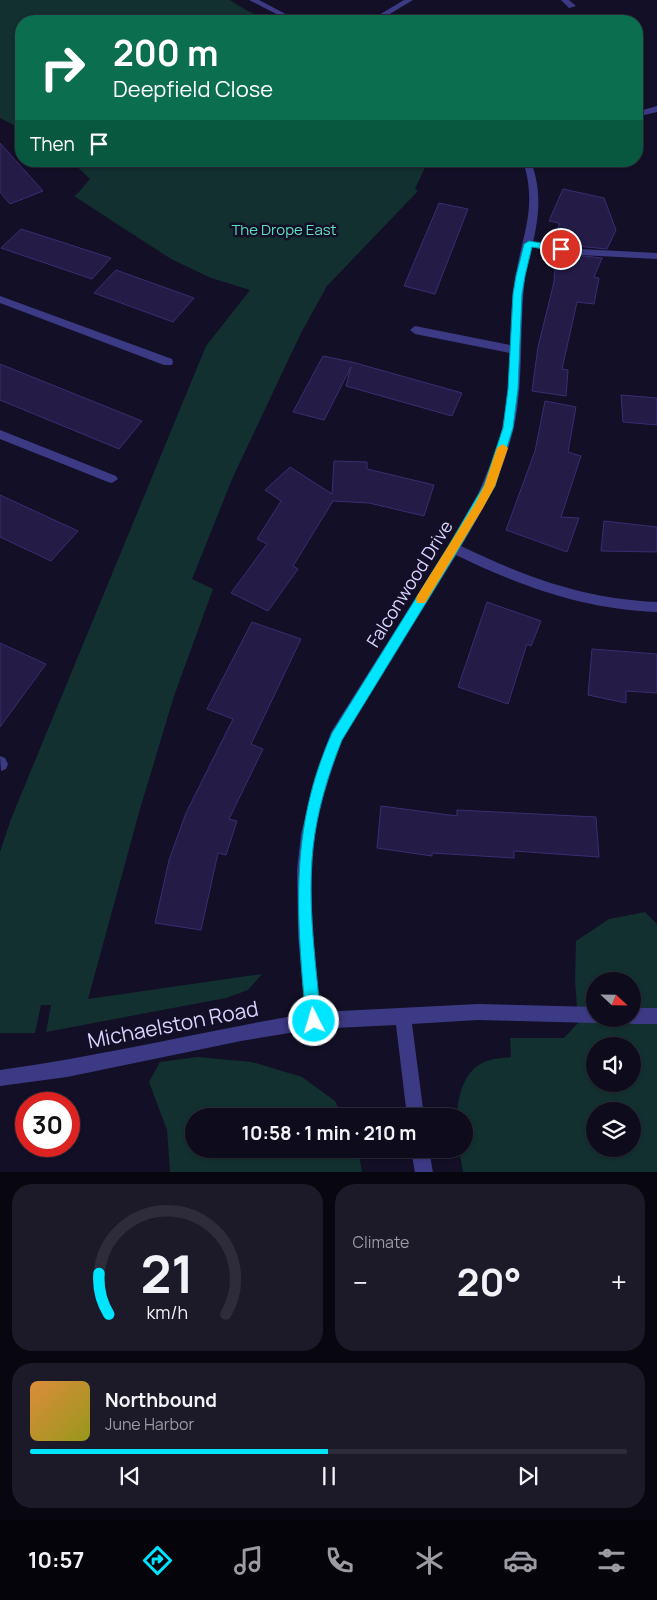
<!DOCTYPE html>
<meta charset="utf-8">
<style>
body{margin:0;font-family:Manrope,sans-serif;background:#1c1929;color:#f1f3f6;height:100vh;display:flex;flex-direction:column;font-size:19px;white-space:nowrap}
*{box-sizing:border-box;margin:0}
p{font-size:16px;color:#9b9ba3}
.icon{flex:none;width:28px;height:28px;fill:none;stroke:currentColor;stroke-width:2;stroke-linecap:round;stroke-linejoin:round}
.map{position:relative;height:1172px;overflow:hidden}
.side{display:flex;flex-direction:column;gap:12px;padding:12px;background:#08060f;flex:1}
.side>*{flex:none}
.hud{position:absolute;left:15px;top:15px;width:628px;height:152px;border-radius:20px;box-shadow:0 1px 4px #0004,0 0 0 1px #2e2b3b;background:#0b6e4f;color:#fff;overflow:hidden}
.needle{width:32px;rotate:112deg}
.buttons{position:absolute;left:586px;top:972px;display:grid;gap:10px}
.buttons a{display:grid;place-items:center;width:55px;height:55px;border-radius:50%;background:#0e0b1c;box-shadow:0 1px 4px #0004,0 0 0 1px #2e2b3b;font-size:25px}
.speed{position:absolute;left:15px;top:1092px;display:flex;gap:10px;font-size:25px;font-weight:700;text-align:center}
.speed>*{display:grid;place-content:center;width:65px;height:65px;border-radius:50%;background:#0e0b1c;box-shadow:0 1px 4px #0004,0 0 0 1px #2e2b3b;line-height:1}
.speed .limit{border:8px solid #d22;background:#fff;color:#111}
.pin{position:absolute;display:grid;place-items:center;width:42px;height:42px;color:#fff;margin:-21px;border:2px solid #fff;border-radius:50%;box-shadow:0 1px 5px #0007}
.me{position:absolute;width:55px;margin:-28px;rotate:355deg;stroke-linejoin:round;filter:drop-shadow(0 0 4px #0008)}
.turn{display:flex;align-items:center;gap:18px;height:105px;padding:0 15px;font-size:22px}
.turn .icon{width:65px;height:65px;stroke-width:2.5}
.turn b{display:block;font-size:35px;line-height:42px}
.then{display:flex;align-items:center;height:48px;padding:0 15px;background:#0003;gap:10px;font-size:19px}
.big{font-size:38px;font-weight:700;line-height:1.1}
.side .card{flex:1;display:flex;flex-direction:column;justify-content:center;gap:8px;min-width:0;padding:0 18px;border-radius:20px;background:#1c1929}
.side .dial{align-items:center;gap:0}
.dial svg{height:130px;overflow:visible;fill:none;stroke:#2e2b3b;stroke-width:7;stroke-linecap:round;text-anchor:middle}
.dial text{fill:#f1f3f6;stroke:none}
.song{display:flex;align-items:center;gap:15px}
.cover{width:60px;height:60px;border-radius:8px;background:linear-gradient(135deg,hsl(30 70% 55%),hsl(60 70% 35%))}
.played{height:5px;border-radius:2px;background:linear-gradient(90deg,#00e5ff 50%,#2e2b3b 50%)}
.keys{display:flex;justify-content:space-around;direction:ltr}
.heat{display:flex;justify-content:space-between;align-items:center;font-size:28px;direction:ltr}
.side .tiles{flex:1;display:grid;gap:12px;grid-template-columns:1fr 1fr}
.card:last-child{grid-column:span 2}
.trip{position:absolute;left:185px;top:1108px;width:288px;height:50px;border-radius:25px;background:#0e0b1c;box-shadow:0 1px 4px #0004,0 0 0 1px #2e2b3b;font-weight:700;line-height:50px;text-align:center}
.dock{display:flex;height:80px;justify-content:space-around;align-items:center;background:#06040b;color:#9b9ba3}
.dock .icon{width:35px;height:35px}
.dock .current{color:#00e5ff}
.dock b{font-size:22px;color:#f1f3f6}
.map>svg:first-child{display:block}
.green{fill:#12302f;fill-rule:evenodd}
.building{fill:#241b47;stroke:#3b2d73}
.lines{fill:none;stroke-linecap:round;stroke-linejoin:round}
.minor{fill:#3d3a85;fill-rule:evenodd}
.route{fill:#00e5ff;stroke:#0095a6}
.slow{fill:#f59e0b}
.labels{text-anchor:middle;stroke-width:5;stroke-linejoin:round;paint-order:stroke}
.far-park-label{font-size:15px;fill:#5fe0c0;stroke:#130f26}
.street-label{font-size:18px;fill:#d9d4ff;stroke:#130f26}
.near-street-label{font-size:21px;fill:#d9d4ff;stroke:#130f26}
</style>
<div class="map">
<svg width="657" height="1173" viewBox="0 0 657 1173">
<rect width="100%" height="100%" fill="#130f26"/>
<path class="green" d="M0,0H230L246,10L269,21H21V129L0,118Z
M71,161H428L415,189L418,191L327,286L301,333L233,477L192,579L213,589L174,696L140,809L88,999L262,974L248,990L226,998L46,1032L51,1005H41L35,1033H0V852L11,819L206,346L250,290L211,278L171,259L74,196L77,194L90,179Z
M645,912L657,924V1172H463L459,1149H464V1116H457C458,1095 464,1069 487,1061C494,1058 504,1058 511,1057L510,1038H564L578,1023L575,979L576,941L609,919ZM595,981H632V1019H595ZM595,1046H632V1084H595ZM595,1111H632V1149H595Z
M197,1057L252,1062L302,1077L335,1101L342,1116H194V1149H358L362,1172H170L167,1130L149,1082L160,1062Z"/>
<path class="building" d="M0,143L43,191L10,204L0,192Z
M563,189L604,198L616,230L607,249L557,244L559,223L549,221Z
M439,203L468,209L435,294L404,286Z
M21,229L111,258L92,279L1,248Z
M556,253L602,258L594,277L599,278L594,304L577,302L562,369L568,370L566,396L532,391L538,347L554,282Z
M116,270L194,298L173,322L94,293Z
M323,356L352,362L462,393L452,416L346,386L351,367L324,420L293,412Z
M0,364L142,421L119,449L0,400Z
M621,395L657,398V425L623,422Z
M545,401L576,407L568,452L581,456L561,517L579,518L567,552L506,530L535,451Z
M334,461L367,462V469L434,485L424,516L369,503L333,501L293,566L298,569L268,611L231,593L267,544L257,539L281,501L265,490L290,467L332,494Z
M0,495L78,531L51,561L0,537Z
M604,521L657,527V552L601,551Z
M487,602L541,621L531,646L527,644L508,704L458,687Z
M252,622L301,639L251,744L263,749L229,819L237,821L226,855L218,853L201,930L155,923L169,860L186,813L233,719L207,709Z
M0,643L46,664L0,727Z
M592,649L657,654V693L626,691V703L588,695Z
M381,806L457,816V810L596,817L599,857L514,851V858L432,853V856L377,848Z"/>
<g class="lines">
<path class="minor" d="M249,0H259L299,21H290Z
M404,0H413L378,21H369Z
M561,0H569L576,6L569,8Z
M657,106V112L636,117V112Z
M523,161H531C541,189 540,213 533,242L580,249L657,253V259L580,255L531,247C517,301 525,356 517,410C510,459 487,504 461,546C528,578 582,598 657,602V612C583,609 522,587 456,555L342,740C331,771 320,803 315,836C307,894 315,954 321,1012L478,1004L595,1007V1019H602L601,1021L595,1023L478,1020L412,1024L424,1116H407L396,1025L314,1029L241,1041L67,1077L0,1086V1070C103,1056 203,1031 305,1014L298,935L297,870L301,834L315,778L331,732L458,531L478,494L496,451L502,429L508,393L510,353L415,334L410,330L415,326L510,345C511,324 511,301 515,279C522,234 538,208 523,161Z
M0,296L172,359L173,362L172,365H164L0,303Z
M0,430L116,476L118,479L112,483L108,482L0,439Z
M0,756L5,758L8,764L6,769L1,771Z
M632,1008H657V1024H632L626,1022L625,1019H632Z
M411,1149H429L433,1173H415Z"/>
</g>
<path class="route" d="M529,241L561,246L565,249L561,252L532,247L525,276L522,294L518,389L513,428L495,486L457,552L342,740C328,775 317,811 313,848C307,905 316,964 321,1021L319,1026L314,1028L309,1026L306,1021C297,917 288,832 332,733L449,545L484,485L503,428L508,389L513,294L516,276L524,244Z"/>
<path class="slow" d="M503,444L508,448L495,486L483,508L425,603H417L416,599L417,596L476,502L484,486L497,448Z"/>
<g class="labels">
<g class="far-park-label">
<text x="284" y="235">The Drope East</text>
</g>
<g class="street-label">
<text transform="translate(410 584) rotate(-58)" y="6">Falconwood Drive</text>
</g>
<g class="near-street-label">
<text transform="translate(173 1025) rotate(-11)" y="7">Michaelston Road</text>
</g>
</g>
</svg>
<div class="buttons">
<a><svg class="needle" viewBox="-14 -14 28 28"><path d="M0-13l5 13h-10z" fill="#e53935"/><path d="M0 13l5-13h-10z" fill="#9b9ba3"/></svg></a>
<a><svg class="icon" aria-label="sound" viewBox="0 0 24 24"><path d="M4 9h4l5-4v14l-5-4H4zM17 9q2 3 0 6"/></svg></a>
<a><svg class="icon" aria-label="layers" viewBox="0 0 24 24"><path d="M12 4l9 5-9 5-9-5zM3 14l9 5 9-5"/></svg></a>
</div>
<div class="speed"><div class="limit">30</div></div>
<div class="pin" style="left:561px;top:249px;background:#d93025"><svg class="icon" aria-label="arrive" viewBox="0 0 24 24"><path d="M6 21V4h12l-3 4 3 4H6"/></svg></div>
<svg class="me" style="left:314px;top:1021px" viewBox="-20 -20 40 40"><circle r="17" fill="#00e5ff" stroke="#fff" stroke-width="3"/><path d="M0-11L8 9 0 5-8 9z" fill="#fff"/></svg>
<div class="trip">10:58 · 1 min · 210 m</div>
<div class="hud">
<div class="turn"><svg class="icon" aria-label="right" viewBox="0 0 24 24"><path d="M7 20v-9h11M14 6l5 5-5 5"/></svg><div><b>200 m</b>Deepfield Close</div></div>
<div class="then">Then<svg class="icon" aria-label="arrive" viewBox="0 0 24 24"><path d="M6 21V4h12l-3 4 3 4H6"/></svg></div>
</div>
</div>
<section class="side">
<div class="tiles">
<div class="card dial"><svg viewBox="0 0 100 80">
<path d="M14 69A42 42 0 1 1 86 69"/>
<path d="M14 69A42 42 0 0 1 8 44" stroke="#00e5ff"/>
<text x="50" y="56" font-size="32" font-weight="700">21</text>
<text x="50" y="72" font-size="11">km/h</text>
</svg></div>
<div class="card"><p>Climate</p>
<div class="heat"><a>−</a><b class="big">20°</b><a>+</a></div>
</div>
<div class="card">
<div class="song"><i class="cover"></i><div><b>Northbound</b><p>June Harbor</p></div></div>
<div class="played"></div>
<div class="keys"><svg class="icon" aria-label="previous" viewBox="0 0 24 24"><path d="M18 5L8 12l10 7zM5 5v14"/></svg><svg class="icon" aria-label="pause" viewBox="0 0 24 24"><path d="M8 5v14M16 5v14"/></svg><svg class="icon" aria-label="next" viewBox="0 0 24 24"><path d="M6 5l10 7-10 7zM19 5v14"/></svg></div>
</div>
</div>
</section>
<nav class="dock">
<b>10:57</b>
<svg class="icon current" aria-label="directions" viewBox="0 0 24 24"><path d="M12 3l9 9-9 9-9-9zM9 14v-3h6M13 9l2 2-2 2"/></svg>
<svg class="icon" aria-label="music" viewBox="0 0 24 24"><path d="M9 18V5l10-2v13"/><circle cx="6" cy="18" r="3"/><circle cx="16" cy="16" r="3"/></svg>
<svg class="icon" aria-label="phone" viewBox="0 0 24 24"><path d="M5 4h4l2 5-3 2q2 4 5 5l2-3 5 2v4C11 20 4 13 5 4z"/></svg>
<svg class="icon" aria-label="climate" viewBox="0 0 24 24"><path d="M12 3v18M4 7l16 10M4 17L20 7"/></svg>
<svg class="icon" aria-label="car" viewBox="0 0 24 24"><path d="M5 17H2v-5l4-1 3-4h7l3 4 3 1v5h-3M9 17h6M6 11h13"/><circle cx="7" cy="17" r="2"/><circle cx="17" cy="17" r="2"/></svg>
<svg class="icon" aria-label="filters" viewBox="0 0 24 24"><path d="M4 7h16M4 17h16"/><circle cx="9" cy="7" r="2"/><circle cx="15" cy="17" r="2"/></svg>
</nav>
